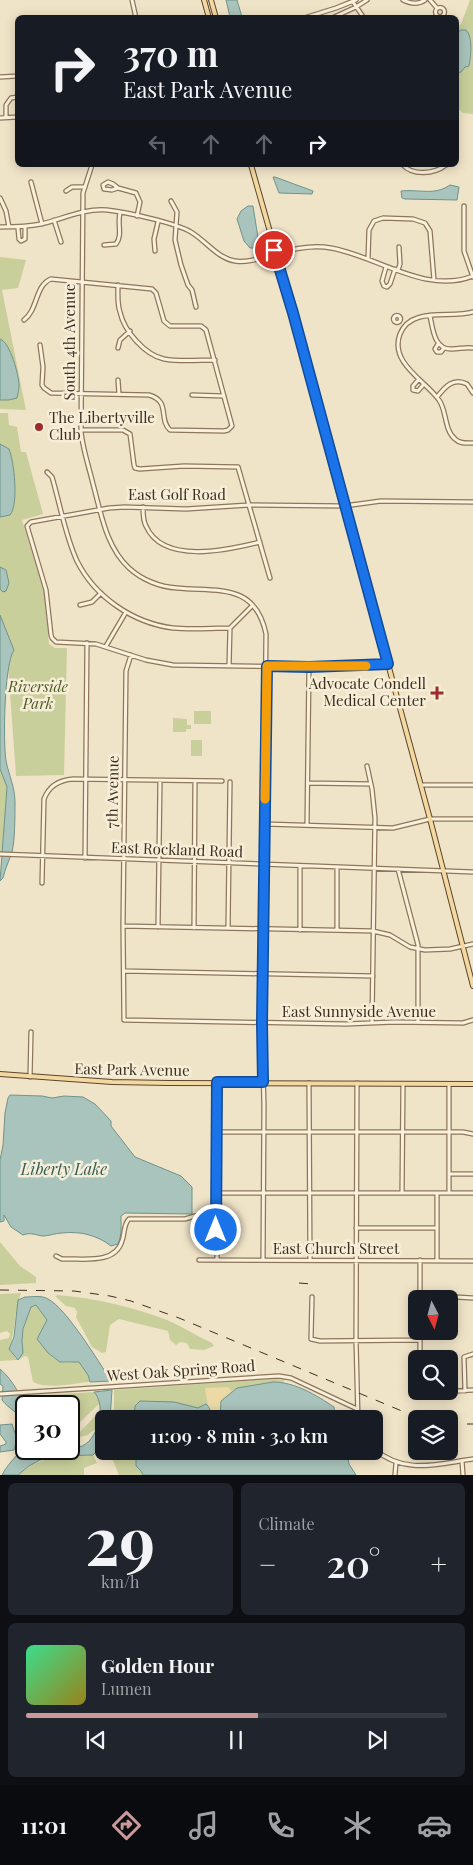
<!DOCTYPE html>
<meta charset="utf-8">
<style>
body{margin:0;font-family:"Playfair Display",serif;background:#20242c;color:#f1f3f6;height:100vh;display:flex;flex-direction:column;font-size:19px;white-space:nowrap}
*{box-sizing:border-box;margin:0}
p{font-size:16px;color:#9ea1a6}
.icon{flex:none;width:28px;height:28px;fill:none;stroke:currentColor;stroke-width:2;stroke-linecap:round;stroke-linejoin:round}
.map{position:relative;height:1475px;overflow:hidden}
.sheet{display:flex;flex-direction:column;gap:8px;padding:8px;background:#0d0f14;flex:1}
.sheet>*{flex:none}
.hud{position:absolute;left:15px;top:15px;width:444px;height:152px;border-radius:8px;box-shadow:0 2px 12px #0003;background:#171b24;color:#f1f3f6;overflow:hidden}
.needle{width:32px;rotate:174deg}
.controls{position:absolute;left:408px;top:1290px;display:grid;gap:10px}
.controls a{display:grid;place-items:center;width:50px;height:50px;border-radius:8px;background:#171b24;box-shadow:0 2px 12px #0003;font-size:25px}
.speed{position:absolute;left:15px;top:1395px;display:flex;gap:10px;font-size:25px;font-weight:700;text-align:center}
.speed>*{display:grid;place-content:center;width:65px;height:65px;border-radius:50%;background:#171b24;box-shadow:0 2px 12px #0003;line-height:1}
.speed .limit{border:2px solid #111;border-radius:8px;background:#fff;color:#111}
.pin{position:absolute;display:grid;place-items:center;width:42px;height:42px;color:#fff;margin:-21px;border:2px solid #fff;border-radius:50%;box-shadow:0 1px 5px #0007}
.me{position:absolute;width:55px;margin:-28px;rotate:0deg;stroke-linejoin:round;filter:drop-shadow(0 0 4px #0008)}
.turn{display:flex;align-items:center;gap:18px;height:105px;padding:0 25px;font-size:22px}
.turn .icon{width:65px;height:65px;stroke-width:2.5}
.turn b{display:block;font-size:35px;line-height:42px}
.lanes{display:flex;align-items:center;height:48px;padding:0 25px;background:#0003;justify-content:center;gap:25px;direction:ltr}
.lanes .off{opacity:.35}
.big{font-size:38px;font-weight:600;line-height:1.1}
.sheet .tile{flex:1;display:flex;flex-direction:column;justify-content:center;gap:8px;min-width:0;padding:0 18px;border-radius:8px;background:#20242c}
.sheet .dial{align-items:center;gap:0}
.dial b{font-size:65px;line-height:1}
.song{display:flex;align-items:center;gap:15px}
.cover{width:60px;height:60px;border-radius:8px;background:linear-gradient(135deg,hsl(150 70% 55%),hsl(50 70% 35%))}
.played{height:5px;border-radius:2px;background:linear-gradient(90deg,#cc999b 55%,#363941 55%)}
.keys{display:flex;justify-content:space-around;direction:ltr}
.heat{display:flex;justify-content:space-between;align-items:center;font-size:28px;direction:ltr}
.sheet .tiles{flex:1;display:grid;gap:8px;grid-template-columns:1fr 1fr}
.tile:last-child{grid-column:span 2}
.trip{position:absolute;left:95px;top:1410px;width:288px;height:50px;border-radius:8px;background:#171b24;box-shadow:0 2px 12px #0003;font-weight:600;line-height:50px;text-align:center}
.tab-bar{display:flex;height:80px;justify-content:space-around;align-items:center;background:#090b0e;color:#9ea1a6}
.tab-bar .icon{width:35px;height:35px}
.tab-bar .selected{color:#cc999b}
.tab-bar b{font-size:22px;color:#f1f3f6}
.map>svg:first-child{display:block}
.green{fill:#c9cf9b}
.sand{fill:#ecd9a5}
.water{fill:#a9c4bc;stroke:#6f938a}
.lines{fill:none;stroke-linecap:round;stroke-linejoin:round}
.minor-casing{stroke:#8d765c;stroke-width:5.5}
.major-casing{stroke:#5b4430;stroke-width:6}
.minor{stroke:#faf1dc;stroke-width:3}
.major{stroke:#f3d9a0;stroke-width:4}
.rail{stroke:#3d2e20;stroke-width:1;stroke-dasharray:9 9;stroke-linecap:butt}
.route-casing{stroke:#114b97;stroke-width:12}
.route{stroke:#1a73e8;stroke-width:9}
.slow{stroke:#f59e0b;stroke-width:9}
.poi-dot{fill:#9e2a2b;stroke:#f7eed8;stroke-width:2}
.labels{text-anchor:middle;stroke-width:5;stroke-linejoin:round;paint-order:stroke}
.street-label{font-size:15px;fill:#3d2e20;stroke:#f7eed8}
.poi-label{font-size:15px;fill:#3d2e20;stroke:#f7eed8;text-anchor:start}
.park-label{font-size:15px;font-style:italic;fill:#4d5a26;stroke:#f7eed8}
.water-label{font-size:16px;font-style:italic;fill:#2f5d5a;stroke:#f7eed8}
</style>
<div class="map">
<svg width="473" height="1475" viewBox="0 0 473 1475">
<rect width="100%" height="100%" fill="#f0e4c8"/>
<path class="green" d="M470,0H473V114L463,113L456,107V28L461,24Z
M0,257L26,260L18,288L2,290L26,410L0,409Z
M0,413H8L9,425L17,427L21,452H26L43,514L22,520L44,592L49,644L55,648H67L64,775L16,776L8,665C12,646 5,632 0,615Z
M194,711H211V724H194Z
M173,718L187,719V725H191V729H186V732H173Z
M191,740H202V756H191Z
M0,769L7,787L2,854H0Z
M0,1242L20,1266L36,1277V1283L0,1285Z
M21,1293C14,1311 16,1330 9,1349L16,1359L23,1349C20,1331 26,1323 31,1307L36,1305L47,1320L37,1339C43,1347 52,1360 62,1362C68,1364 74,1361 79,1362L88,1375L90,1382C73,1383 49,1390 33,1382L28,1357L25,1356L18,1360L0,1361V1340L9,1338L10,1334L7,1331L0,1333V1294Z
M58,1295C94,1298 133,1307 167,1320C183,1327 197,1336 212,1343L214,1346L204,1350L190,1349L187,1343L180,1342L176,1345L170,1340L168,1331L119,1319L110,1325L106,1352L102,1353L92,1347L76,1317L77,1312L75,1308L66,1306L55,1296Z
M276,1379L285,1380L283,1382H273L233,1390L219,1411L202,1406L197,1409L135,1406L134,1419H114V1390Z
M94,1392L98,1396L100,1403L75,1427L74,1425L69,1426L74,1413L72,1412L69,1416V1406H26V1414L19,1397Z
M100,1411L95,1430L92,1431L88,1435L80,1437V1432Z
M112,1451H136V1467L141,1471L143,1475H119L111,1456Z
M93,1455L97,1463L84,1468V1475H18C45,1453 61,1458 93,1455Z"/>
<path class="sand" d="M228,1387L232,1392L221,1419H214L208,1406L205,1388Z"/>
<path class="water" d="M226,0H237L242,17H230Z
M461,30H466C473,36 471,57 469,66L465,67L461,72L456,73V33Z
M273,177H275L313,191L312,194L279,193Z
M450,185L459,187L457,200L405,199L402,198L401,191C420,189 434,196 450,185Z
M248,206H253L259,244L255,248H250L244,241L237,219L241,211Z
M0,339C10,342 19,375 19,386C19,389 18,394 17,398L9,400H0Z
M0,444L9,449C14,461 19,504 10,515L0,517Z
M0,567L6,570L9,583L6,591L3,592L0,589Z
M0,615L14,650C4,665 3,742 6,761C9,775 15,788 15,802C15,815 15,840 12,852C9,861 5,869 3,878L0,881L7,787L0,769Z
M10,1095L42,1096L52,1098L64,1096L83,1097L95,1104L111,1121V1126L135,1157L181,1176L192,1187V1214L125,1213L121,1216C121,1225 122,1235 118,1244L111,1246C97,1235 80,1231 62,1233C56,1233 49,1236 43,1236C35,1235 31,1232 23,1235L11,1227L4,1215V1221L0,1222V1160L3,1145L5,1113L8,1098Z
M25,1297C32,1297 42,1295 48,1299C66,1308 99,1362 111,1381L90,1382L88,1375L79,1362H60L48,1353L37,1339L47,1320L36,1305L31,1307L23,1329L22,1341L23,1353L18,1360L9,1349L14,1337L18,1300Z
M0,1369C12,1379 23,1398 26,1413C28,1424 26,1438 26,1449H69V1433L76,1445L79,1447C98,1443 107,1405 94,1392L112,1390L110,1419H104C104,1434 105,1444 93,1455L57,1456L40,1460L29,1466L18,1475H2C6,1467 11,1462 17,1455C23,1448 24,1432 25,1423C17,1411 10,1410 2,1400L3,1386L0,1384Z
M273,1382C295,1382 316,1395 334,1407L335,1416L338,1419H220L221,1401L237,1388Z
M140,1401L174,1402L198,1408L206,1404L208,1406L215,1419H134L135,1406Z
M12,1424L17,1439L14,1450L0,1452V1446L6,1444V1442L0,1434V1425Z
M136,1451H219L223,1455L228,1454V1451H347L349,1464L356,1475H143L141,1471L136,1466Z"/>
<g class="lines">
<g class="minor-casing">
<path id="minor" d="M132,0L136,18
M403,0C411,4 418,5 425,0
M430,0L437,8
M353,2L364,18
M435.5 12a4.5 4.5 0 1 1 9 0a4.5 4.5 0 1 1-9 0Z
M304,18L336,8L356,0
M332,18L356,7L367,0
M0,77L18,76
M6,117V105L11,98L18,97
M0,118L18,117
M92,165L83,193L81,432C83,450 89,467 93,484C101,513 106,547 129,568C142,580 160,587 177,588C217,592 255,582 266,634L262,1023L264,1107L263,1260
M403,165C413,176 434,174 446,165
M31,182L42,224
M118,188L112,190L104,189L103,185L108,182L113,184L118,188L136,193L140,202L137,216
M66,191L72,187H84
M0,198L6,211L9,227
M171,201L177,212L175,240L181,265L188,285L192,290L196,307
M464,206V251L473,277
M54,220L61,242
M0,227C14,227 27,227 41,224C63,219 84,208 107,210C126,212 176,223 191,232C206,241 217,258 235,261C246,263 258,259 268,256C289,250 310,244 331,248C377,256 426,295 473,276
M18,228L19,239L21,241L25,239V227
M104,245L116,244C123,235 117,224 120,213
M155,251L154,239L158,222
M368,259L369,230L374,221L383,218L413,219L425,223L430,231L434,280
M386,267L382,281L384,286L387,287L390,284L395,269
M398,270L400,264L399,247
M118,285C118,294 117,303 120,312C124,331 145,355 164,359C180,362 199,360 215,360
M473,312C450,319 411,306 400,334C389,363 426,381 439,400C447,411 444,430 455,439C460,444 467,443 473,443
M393.5 319a3.5 3.5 0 1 1 7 0a3.5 3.5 0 1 1-7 0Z
M430,316C433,329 434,350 452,349C459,349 466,347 472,348
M24,320C38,310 35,285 51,279L152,289L156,293L164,321L170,326H201L206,330L232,426L228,430L224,431L170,430C158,419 171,401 149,395L51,393L44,388L42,385L43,367L40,345
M438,344L435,349L437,352H441L444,348
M118,348L120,340L130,331
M419,379L413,386V390L418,391L424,384
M118,380L119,394
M192,395L224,396
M437,397C445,387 453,377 467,384L473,393
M81,430H123L130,434L134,465L135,468
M238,467L270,578
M135,468L140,469L184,466L238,467
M47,472L52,477C60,504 65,535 77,561C95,597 133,623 173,628C192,630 211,628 230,628
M143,507C143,514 143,521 146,526C163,565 228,550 260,542
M80,605L92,602L101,593
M106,646L126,612
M131,655L126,671L123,926L124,1020L346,1024L395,1022L463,1023L473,1020
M388,664L309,667L173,665L146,660L96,644L56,642L52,638L51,635L46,590L27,526L31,522L109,508L124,507L186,509L249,505L344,506L381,501L473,502
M229,666L230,628L252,606
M367,766L372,789L375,818L372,1023
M308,783L371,784
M421,785H473
M265,824L393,828L430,819H473
M307,825L309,667
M0,854L473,872
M85,858L87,643
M398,869L418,945V1022
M42,883L44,799C49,786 59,780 73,779L222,781
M123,926L373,931L390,935L410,947L425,950L450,949L473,944
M158,927L160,781
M194,928L195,781
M228,928L230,782
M300,930V866
M337,930V867
M125,971L373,976
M30,1077L31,1032
M309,1083L310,1260
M357,1083L356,1340L358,1419
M218,1132H463L473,1134
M449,1174H473
M216,1193H473
M402,1193L403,1084
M437,1193V1260
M449,1193V1084
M356,1228H437
M56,1256L62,1259C82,1258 115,1265 122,1241C125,1234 123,1225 129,1219H185L195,1216L216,1215
M199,1260L473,1261
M217,1260V1083
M420,1295L473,1298
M312,1297L311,1339L320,1341L420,1340
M420,1299V1260
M420,1359V1331
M422,1391V1393L473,1390
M465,1391L464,1357L473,1354
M0,1394L279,1376L291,1378L357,1409
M374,1449C405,1475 436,1464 473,1459
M462,1461L463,1475
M395,1475L396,1463"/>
</g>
<g class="major-casing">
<path id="major" d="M204,0L209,18
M211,0L216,18
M251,165L293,313L430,819L473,986
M0,1074L112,1082L169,1083L473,1084"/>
</g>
<use href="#minor" class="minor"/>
<use href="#major" class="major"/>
<path class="rail" d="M299,1283L311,1284
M0,1290L74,1291L110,1296L131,1301L179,1318L421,1419
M449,1424H473"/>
</g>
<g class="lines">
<g class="route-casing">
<path id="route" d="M216,1230L217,1082H263L262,1023L267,666L309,667L388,664L293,313L274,250"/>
</g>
<use href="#route" class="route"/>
<path class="slow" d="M265,799L267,666H366"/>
</g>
<g class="poi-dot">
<circle cx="39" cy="427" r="5"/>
<path d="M434.5 685.5h5v5h5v5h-5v5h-5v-5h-5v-5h5z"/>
</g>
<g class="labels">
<g class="street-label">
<text transform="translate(70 342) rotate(-90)" y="5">South 4th Avenue</text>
<text x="177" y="500">East Golf Road</text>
<text transform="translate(113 792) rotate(-89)" y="5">7th Avenue</text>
<text transform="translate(177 850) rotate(2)" y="5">East Rockland Road</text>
<text x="359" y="1017">East Sunnyside Avenue</text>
<text transform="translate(132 1070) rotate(1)" y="5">East Park Avenue</text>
<text x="336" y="1254">East Church Street</text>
<text transform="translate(181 1371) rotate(-4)" y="5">West Oak Spring Road</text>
</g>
<g class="poi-label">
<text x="49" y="423">The Libertyville<tspan x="49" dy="17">Club</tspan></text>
<text x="426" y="689" text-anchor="end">Advocate Condell<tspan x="426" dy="17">Medical Center</tspan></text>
</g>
<g class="park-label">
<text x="38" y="692">Riverside<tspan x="38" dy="17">Park</tspan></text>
</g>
<g class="water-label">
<text x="64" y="1175">Liberty Lake</text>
</g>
</g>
</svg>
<div class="controls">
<a><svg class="needle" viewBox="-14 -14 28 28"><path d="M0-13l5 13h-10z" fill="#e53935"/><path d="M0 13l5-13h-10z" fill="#9ea1a6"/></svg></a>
<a><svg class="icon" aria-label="search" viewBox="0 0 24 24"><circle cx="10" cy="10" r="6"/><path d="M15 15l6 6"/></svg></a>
<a><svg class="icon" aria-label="layers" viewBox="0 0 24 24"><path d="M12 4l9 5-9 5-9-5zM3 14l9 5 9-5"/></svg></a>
</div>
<div class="speed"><div class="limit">30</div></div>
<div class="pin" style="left:274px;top:250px;background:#d93025"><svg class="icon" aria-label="arrive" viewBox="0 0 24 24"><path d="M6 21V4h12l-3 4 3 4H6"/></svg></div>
<svg class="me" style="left:216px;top:1230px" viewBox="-20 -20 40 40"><circle r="17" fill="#1a73e8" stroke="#fff" stroke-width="3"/><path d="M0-11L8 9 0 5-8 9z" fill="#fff"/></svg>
<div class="trip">11:09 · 8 min · 3.0 km</div>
<div class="hud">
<div class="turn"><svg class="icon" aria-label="right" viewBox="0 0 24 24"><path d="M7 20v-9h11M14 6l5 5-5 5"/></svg><div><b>370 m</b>East Park Avenue</div></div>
<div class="lanes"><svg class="icon off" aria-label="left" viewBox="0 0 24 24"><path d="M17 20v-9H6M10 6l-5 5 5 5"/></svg><svg class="icon off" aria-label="ahead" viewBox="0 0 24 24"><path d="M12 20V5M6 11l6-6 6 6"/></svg><svg class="icon off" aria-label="ahead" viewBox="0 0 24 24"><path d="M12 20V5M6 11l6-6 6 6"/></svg><svg class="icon" aria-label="right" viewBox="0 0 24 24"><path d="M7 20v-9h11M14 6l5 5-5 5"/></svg></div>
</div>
</div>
<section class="sheet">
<div class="tiles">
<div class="tile dial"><b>29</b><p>km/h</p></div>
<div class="tile"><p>Climate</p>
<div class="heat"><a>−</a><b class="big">20°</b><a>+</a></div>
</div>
<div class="tile">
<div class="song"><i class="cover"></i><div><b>Golden Hour</b><p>Lumen</p></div></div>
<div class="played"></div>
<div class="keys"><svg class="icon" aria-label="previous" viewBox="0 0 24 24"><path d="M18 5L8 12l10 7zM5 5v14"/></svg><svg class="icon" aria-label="pause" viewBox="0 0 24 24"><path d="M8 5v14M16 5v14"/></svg><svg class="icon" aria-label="next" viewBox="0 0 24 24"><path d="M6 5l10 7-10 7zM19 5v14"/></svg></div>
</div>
</div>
</section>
<nav class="tab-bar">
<b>11:01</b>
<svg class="icon selected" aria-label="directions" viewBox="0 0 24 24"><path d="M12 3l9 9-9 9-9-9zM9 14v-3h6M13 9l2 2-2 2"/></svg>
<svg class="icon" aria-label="music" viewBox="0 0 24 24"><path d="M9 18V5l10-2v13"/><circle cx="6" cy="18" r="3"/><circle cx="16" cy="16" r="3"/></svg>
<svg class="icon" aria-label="phone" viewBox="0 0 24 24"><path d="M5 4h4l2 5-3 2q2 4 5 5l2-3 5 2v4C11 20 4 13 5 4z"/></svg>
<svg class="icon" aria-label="climate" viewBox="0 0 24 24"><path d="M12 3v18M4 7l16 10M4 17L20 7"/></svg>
<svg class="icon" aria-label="car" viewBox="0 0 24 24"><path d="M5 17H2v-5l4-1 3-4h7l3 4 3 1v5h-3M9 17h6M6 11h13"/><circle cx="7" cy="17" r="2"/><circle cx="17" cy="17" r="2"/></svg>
</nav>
